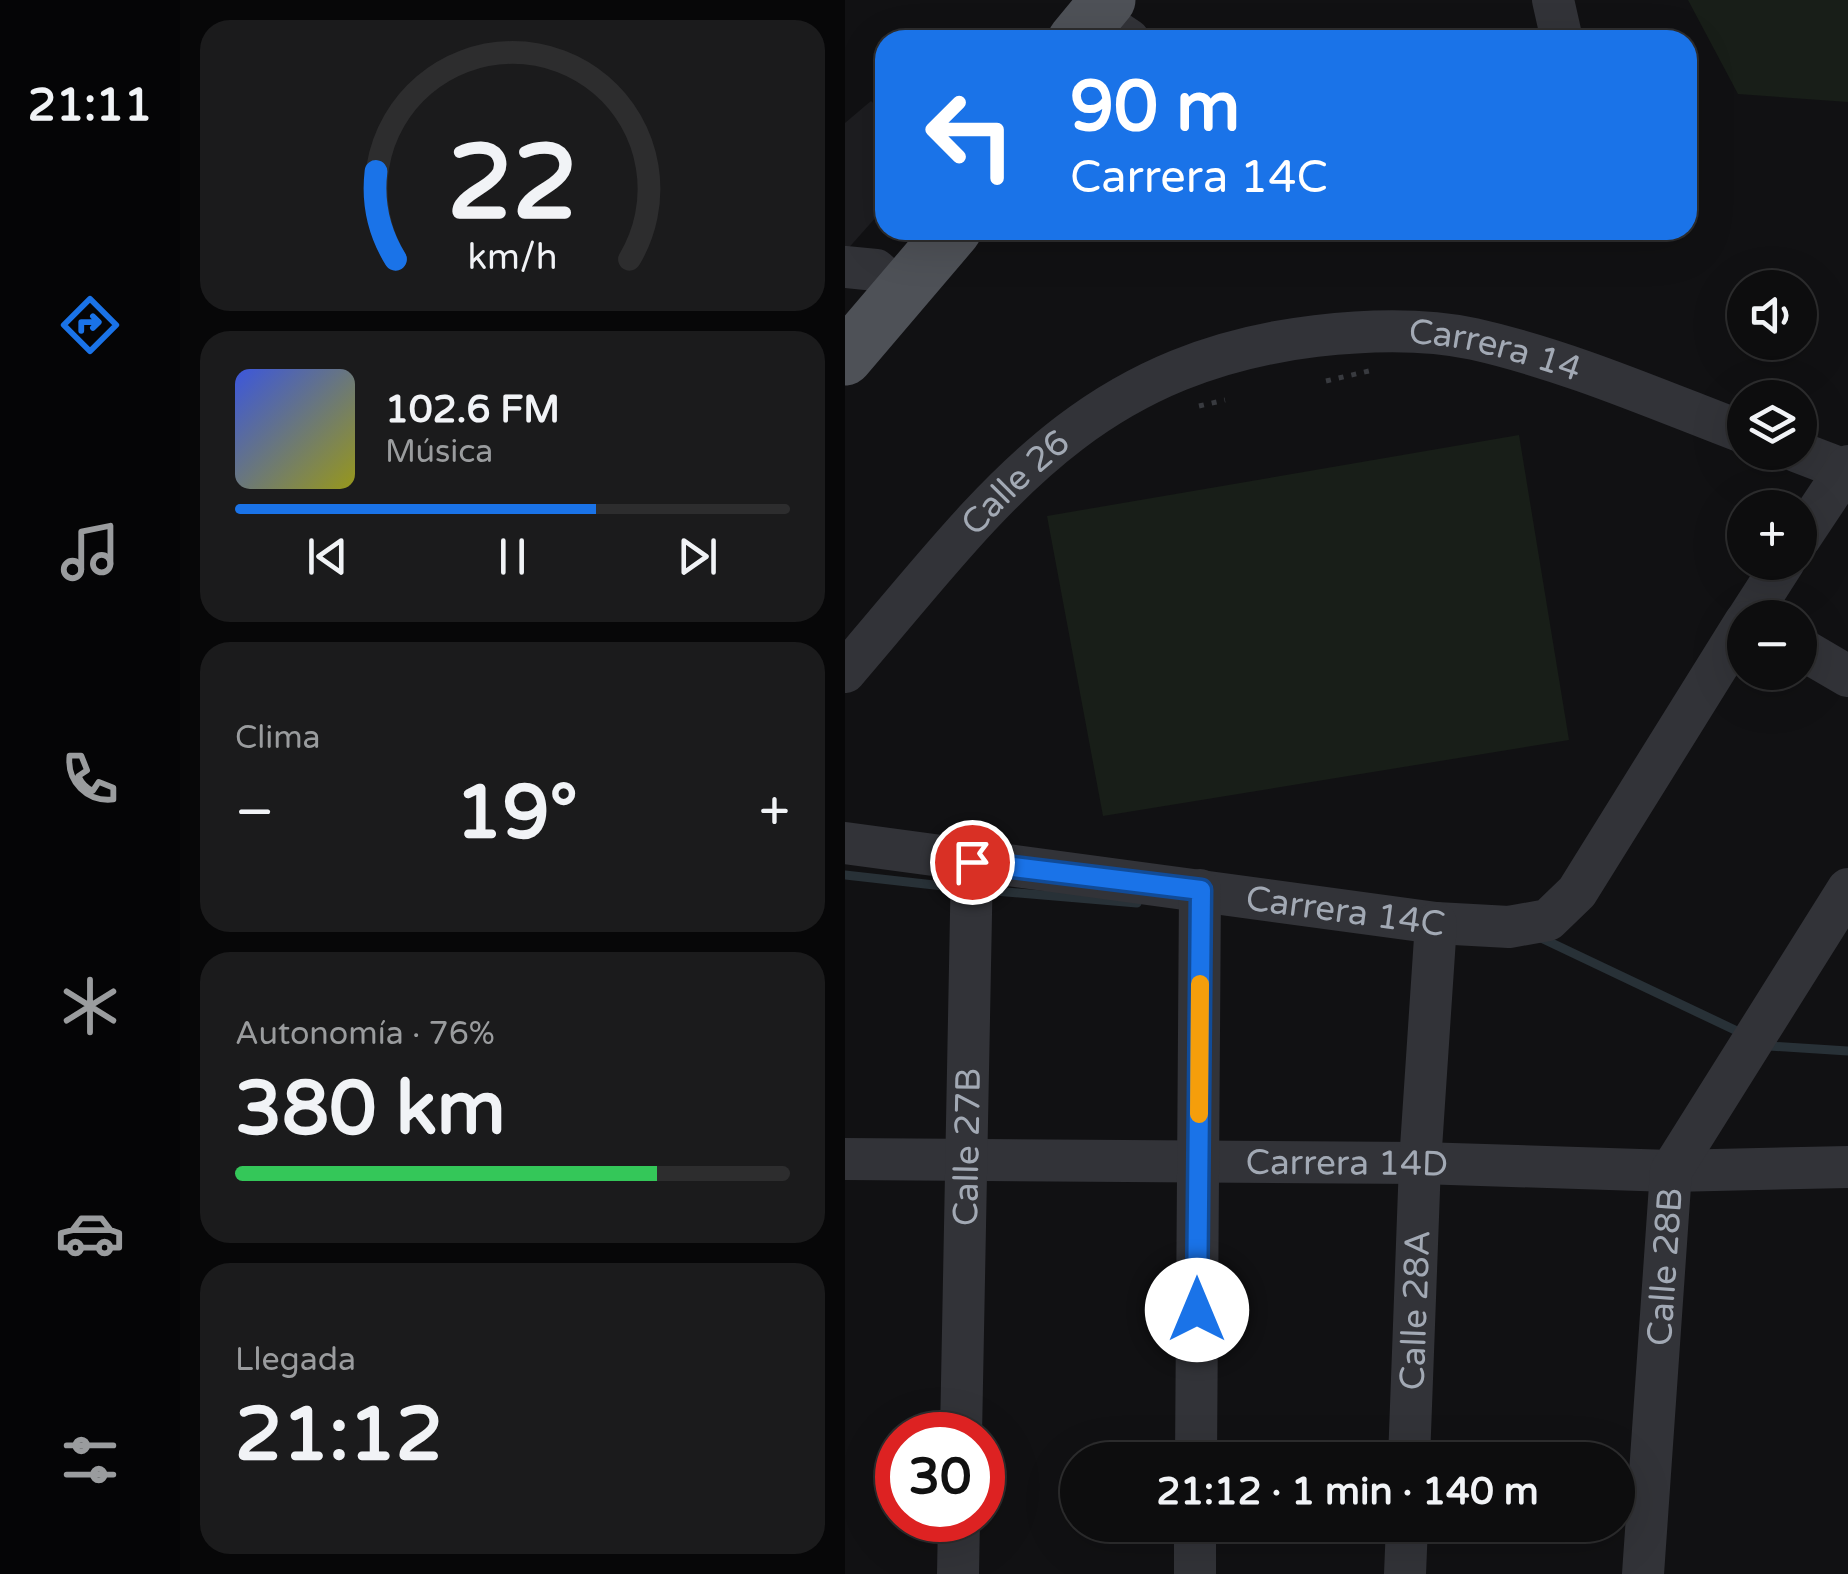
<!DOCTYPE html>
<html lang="es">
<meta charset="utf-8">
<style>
body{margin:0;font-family:"Varela Round",sans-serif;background:#1b1b1c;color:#f1f3f6;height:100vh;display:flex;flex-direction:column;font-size:38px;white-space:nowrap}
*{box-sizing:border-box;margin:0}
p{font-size:32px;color:#9a9c9e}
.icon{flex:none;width:55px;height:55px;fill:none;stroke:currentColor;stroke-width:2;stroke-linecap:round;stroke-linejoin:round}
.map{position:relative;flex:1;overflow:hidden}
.sheet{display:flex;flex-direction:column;gap:20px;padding:20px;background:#070708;width:665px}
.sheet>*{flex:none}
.guide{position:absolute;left:30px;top:30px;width:822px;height:210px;border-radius:30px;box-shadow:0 10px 40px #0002,0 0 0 2px #2d2d2e;background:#1a73e8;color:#fff;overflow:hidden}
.fabs{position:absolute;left:882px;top:270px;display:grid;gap:20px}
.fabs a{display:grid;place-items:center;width:90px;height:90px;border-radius:50%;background:#0d0d0e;box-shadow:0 10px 40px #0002,0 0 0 2px #2d2d2e;font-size:50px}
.speed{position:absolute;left:30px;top:1412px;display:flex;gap:20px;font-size:50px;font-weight:700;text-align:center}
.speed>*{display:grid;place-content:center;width:130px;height:130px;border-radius:50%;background:#0d0d0e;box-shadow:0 10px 40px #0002,0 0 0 2px #2d2d2e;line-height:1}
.speed .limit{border:15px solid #d22;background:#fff;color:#111}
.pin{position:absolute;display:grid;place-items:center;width:85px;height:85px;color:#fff;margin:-42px;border:5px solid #fff;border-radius:50%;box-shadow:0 2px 10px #0007}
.me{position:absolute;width:110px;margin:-55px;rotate:0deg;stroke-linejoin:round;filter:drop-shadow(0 0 8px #0008)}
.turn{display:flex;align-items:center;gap:35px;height:210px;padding:0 30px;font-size:45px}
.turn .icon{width:130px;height:130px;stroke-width:2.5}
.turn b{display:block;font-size:70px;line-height:85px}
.big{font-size:75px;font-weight:700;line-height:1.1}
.sheet .tile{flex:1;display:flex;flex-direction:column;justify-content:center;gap:15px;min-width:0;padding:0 35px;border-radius:30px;background:#1b1b1c}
.sheet .dial{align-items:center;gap:0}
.dial svg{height:260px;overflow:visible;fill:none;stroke:#2d2d2e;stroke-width:7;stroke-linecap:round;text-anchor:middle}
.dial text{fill:#f1f3f6;stroke:none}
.song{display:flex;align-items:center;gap:30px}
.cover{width:120px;height:120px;border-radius:15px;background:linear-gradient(135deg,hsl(230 70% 55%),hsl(60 70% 35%))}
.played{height:10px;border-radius:5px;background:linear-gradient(90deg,#1a73e8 65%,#2d2d2e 65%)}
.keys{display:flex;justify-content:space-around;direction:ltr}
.heat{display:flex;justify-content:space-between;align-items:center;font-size:55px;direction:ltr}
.charge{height:15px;border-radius:8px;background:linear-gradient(90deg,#34c759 76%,#2d2d2e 0)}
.trip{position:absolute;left:215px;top:1442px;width:575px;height:100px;border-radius:50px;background:#0d0d0e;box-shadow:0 10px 40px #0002,0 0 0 2px #2d2d2e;font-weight:700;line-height:100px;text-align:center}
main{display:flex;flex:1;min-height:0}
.menu{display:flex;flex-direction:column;width:180px;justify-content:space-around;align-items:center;background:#050506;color:#9a9c9e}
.menu .icon{width:70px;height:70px}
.menu .on{color:#1a73e8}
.menu b{font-size:45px;color:#f1f3f6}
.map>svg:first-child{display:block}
.built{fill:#1d1d20}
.green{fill:#181e18}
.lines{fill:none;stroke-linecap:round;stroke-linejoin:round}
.stream{stroke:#283137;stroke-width:9}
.path{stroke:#383a3f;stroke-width:5;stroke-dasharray:5 8;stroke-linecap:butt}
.minor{stroke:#323338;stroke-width:42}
.major{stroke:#4e5157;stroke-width:55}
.route-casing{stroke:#114b97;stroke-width:25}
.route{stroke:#1a73e8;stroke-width:18}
.slow{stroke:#f59e0b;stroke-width:18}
.labels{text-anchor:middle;stroke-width:10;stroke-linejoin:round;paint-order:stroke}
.street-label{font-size:35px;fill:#a2a9b4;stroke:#0c0c0e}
</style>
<main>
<nav class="menu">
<b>21:11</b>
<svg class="icon on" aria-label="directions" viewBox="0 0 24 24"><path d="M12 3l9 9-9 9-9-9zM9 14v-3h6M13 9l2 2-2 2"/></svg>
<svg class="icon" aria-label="music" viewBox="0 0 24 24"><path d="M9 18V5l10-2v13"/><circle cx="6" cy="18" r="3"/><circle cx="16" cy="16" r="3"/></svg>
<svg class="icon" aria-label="phone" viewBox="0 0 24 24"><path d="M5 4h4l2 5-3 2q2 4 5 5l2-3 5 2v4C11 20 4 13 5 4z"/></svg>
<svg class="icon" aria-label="climate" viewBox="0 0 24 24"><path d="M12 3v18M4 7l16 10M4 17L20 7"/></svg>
<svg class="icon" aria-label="car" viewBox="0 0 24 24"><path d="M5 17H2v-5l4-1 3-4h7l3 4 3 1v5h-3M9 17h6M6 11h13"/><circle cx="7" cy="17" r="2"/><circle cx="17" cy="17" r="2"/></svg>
<svg class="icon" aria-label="filters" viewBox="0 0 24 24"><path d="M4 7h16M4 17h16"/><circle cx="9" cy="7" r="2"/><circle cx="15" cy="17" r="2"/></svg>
</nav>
<section class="sheet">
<div class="tile dial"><svg viewBox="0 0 100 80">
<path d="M14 69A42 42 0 1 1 86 69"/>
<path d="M14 69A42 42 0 0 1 8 42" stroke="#1a73e8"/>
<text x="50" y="56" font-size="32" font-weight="700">22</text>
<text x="50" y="72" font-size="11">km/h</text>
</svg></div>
<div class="tile">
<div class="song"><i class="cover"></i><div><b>102.6 FM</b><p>Música</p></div></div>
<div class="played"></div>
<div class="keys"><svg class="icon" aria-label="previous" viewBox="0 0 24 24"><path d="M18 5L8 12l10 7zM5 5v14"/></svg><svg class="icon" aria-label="pause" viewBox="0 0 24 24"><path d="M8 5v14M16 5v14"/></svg><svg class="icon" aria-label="next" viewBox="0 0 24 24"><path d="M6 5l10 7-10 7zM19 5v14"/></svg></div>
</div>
<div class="tile"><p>Clima</p>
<div class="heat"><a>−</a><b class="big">19°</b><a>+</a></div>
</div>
<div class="tile"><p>Autonomía · 76%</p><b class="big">380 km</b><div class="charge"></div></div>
<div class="tile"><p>Llegada</p><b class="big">21:12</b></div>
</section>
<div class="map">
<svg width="1003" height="1574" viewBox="0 0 1003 1574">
<rect width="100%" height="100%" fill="#111113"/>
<path class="built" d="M26,101L40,114V207L0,252V123Z"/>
<path class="green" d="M843,0H1003V102L893,94Z
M674,435L724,740L258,816L202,516Z"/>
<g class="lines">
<path class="stream" d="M0,875L116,888
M138,890L292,903
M694,937L892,1031
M924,1046L1003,1051"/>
<path class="path" d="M481,381L528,370
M354,406L380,400"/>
<g class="minor">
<path d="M708,0L717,40"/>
<path d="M250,17L284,40"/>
<path d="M0,267L31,270L56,292"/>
<path d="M953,452L1000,470"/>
<path d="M955,538L1003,466"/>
<path d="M903,618L939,562"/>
<path d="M955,648L1003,676"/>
<path id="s1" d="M0,672C143,506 235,364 471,336C523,330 577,328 629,339C722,360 811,399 900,433"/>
<path id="s2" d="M0,843L591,923L664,927L703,920L732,892L900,622"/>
<path id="s3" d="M0,1159L575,1163L826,1171L1003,1167"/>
<path id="s4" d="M116,1435L127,862"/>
<path d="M351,1460L355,890"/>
<path id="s5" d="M564,1460L575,1163L591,923"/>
<path d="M113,1574L114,1520"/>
<path d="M350,1574V1525"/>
<path d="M560,1574L562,1525"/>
<path id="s6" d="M798,1574L826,1171L1003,889"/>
</g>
<path class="major" d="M230,40L263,0
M0,358L109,230"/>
</g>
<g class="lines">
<g class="route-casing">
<path id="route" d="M127,862L356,890L352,1310"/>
</g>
<use href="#route" class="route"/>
<path class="slow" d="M354,1114L355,984"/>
</g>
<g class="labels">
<g class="street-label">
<text dy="12" stroke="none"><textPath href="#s1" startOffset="778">Carrera 14</textPath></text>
<text dy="12" stroke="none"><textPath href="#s1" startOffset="255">Calle 26</textPath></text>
<text dy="12" stroke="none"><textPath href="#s2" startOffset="505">Carrera 14C</textPath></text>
<text dy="12" stroke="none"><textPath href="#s4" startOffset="288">Calle 27B</textPath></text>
<text dy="12" stroke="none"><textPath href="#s3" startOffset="502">Carrera 14D</textPath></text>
<text dy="12" stroke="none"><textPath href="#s6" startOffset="308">Calle 28B</textPath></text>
<text dy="12" stroke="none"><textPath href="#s5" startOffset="150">Calle 28A</textPath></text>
</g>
</g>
</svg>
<div class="fabs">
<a><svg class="icon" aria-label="sound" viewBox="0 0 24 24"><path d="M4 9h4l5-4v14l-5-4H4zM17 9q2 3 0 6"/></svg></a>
<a><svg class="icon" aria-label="layers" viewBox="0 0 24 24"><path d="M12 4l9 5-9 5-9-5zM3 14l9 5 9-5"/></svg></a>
<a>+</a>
<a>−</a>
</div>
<div class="speed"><div class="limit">30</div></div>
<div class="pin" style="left:127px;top:862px;background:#d93025"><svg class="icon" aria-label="arrive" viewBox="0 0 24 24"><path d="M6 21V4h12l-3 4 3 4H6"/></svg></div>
<svg class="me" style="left:352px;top:1310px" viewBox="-20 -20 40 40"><circle r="19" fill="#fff"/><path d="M0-13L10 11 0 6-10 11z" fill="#1a73e8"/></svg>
<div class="trip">21:12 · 1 min · 140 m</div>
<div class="guide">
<div class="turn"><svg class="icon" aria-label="left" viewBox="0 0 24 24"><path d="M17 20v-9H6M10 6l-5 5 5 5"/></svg><div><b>90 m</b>Carrera 14C</div></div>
</div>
</div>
</main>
